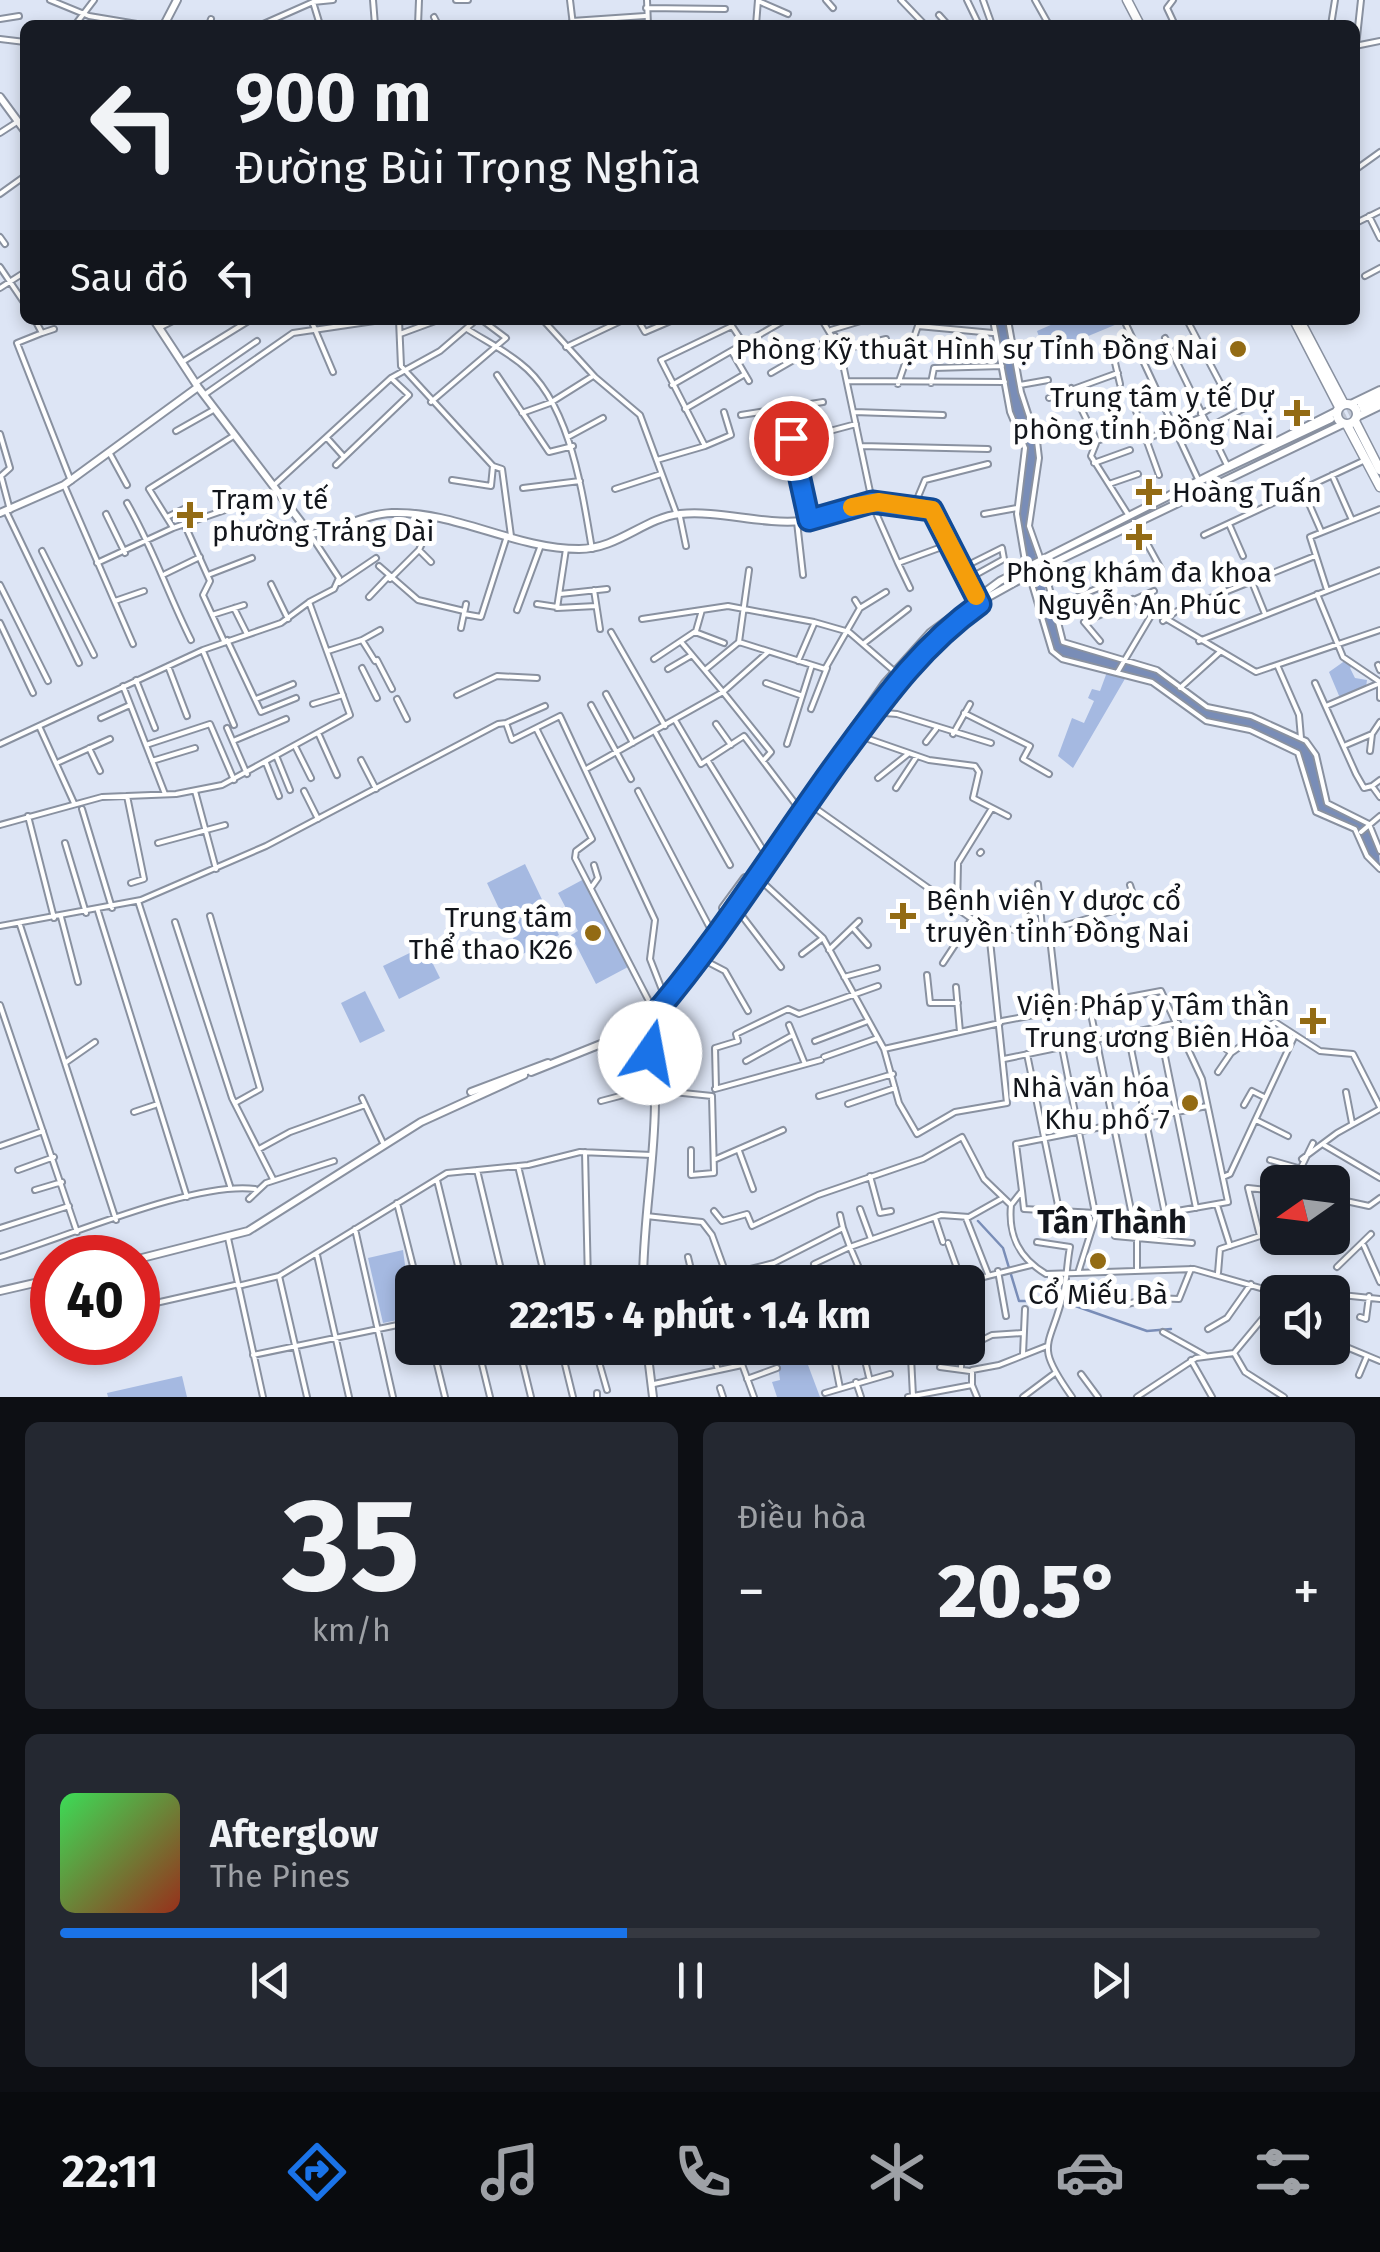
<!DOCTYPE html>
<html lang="vi">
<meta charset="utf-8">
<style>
body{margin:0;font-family:"Fira Sans",sans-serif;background:#242831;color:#f1f3f6;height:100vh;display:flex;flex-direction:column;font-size:38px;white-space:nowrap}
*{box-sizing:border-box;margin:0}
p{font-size:32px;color:#9ea1a6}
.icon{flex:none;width:55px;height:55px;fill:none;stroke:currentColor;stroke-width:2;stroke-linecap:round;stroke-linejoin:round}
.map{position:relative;height:1397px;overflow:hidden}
.details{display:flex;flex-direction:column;gap:25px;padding:25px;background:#0d0f14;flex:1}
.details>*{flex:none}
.hud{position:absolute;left:20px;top:20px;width:1340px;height:305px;border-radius:15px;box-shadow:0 5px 15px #0003;background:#171b24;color:#f1f3f6;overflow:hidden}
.needle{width:65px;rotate:256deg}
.buttons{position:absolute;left:1260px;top:1165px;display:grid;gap:20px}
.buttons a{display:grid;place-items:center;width:90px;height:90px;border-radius:15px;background:#171b24;box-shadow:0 5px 15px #0003;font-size:50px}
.speed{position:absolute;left:30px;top:1235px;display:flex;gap:20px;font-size:50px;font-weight:700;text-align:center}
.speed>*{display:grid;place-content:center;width:130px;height:130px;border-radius:50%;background:#171b24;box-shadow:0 5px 15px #0003;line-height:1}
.speed .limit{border:15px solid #d22;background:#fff;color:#111}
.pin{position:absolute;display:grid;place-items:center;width:85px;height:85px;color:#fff;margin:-42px;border:5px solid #fff;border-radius:50%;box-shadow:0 2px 10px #0007}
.me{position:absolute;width:110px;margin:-55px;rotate:12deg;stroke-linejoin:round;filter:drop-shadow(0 0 8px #0008)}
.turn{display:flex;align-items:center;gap:35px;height:210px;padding:0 50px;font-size:45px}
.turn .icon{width:130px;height:130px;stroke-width:2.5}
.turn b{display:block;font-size:70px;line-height:85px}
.then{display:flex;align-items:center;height:95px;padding:0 50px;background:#0003;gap:20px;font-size:38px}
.big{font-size:75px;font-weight:800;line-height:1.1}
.details .card{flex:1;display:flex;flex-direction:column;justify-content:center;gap:15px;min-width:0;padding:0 35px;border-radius:15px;background:#242831}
.details .dial{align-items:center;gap:0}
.dial b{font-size:130px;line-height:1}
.song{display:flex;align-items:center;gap:30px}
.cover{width:120px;height:120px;border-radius:15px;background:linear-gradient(135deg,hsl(130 70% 55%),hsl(10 70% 35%))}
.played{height:10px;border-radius:5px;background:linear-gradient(90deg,#1a73e8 45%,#363941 45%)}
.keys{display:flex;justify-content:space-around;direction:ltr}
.heat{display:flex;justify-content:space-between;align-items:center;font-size:55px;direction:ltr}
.details .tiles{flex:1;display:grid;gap:25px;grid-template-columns:1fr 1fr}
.card:last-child{grid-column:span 2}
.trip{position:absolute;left:395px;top:1265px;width:590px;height:100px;border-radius:15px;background:#171b24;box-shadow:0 5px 15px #0003;font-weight:800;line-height:100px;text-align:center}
.dock{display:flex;height:160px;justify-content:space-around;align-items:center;background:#090b0e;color:#9ea1a6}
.dock .icon{width:70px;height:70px}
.dock .current{color:#1a73e8}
.dock b{font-size:45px;color:#f1f3f6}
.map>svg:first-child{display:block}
.green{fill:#a5b9e1}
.water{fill:#798db7}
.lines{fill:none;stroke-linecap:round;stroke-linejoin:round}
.stream{stroke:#798db7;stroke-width:2.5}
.secondary-tunnel{stroke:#bfc6d4;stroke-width:6;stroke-dasharray:6 3;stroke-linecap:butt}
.street-casing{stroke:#8991a0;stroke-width:8}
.secondary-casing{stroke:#8991a0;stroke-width:10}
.primary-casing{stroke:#8991a0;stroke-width:11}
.street{stroke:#fff;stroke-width:4}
.secondary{stroke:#fff;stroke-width:6}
.primary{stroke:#fff;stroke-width:8}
.route-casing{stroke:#114b97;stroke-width:25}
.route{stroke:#1a73e8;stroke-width:18}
.slow{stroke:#f59e0b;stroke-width:18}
.poi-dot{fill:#936b14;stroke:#fff;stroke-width:4}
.labels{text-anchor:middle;stroke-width:10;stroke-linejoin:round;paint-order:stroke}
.poi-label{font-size:28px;fill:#13161c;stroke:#fff;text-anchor:end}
.quarter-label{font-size:32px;font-weight:bold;fill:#13161c;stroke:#fff}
</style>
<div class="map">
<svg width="1380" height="1397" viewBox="0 0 1380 1397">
<rect width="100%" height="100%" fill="#dde5f5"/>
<path class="green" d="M1062,320H1121L1122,322L1045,354L1037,331Z
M1346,660L1353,665L1350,668L1355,678L1367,680L1366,687L1340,698L1329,672Z
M1107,672L1126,677L1073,768L1058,756L1072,718L1084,723L1094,701L1088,698L1092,689L1100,691Z
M525,864L559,935L521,955L487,883Z
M584,879L628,967L596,984L571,935L578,931L558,893Z
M424,946L440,978L399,999L383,966Z
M365,991L385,1031L360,1043L341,1003Z
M403,1250L412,1317L383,1323L368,1258Z
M802,1349L820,1397H777L772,1382L780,1380L777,1357Z
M182,1376L187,1397H108L107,1393Z"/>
<path class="water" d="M995,320H1006L1037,458L1029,533L1061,643L1156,671L1207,708L1257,720L1305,742L1315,756L1324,801C1352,826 1380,814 1380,868L1368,856L1357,829L1317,811L1299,751L1250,728L1206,719L1153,681L1063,657L1054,650L1025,557L1018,514L1026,448L1011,411Z"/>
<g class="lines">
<path class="stream" d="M978,1221L1003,1248L1019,1301H1057
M1064,1302L1147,1331L1171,1329"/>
<path class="secondary-tunnel" d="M1331,419L1361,405
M1333,423L1363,409"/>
<g class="street-casing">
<path id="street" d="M50,0L89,16L143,25
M373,0L375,25
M456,0H468
M570,0L573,25
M647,0L648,25
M826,0L833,8
M901,0L925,25
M967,0L979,25
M983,0L992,25
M1035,0L1049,25
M1173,0L1167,8L1175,25
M758,1L788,14
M313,2L320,25
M646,8L725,9
M939,15L948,25
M434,17L438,25
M0,19L19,16
M572,21L645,16
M75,25L94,0
M209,25L211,19
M261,25L313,2L333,0
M418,25L419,0
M699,25H704
M756,25L758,0
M1331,25L1335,0
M0,39L25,42
M1355,46L1380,41
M1356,46L1361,0
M0,133L17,122
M1355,170L1380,152
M0,194L25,176
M1369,216L1380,238
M1358,222L1380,211
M0,237L5,244
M0,267L25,304
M1365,276L1380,268
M0,288L25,272
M35,320L42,333L17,343L71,481
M311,320L333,372
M399,320L401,366L493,466L502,469L511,536
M543,320L595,377L640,415L677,515
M638,320L645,332L673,320
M822,320L840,350L872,501
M993,320L1010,412L1025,448L1017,514L1026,567
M1008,320L1021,392L1037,441L1039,458L1029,526L1041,560
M1124,320L1198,479
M1187,320L1228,398L1201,414
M918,326L993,333
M161,327L175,320
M467,329C484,340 504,350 520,363C570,401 582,491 592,549
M831,330L864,320
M42,333L54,329
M400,334L438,320
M1165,338L1227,465
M566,347L623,320
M840,350L886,339
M732,352L749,381
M1113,354L1120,384
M1114,357L1138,349
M182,362L250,320
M771,373L835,336
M497,375L549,452L573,446
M847,381L1005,382
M196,383L257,341
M931,383L934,368L1002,366
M898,384L920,320
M672,385L785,320
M1020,385L1048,380
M1071,388L1097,441
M204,395L293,333L381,320
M1049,398L1118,373
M431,402L506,338L482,320
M1133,403L1159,475
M783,408L809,521
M685,409L745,374
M854,412L943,415
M522,413L550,403L593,376
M741,415L823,402
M1208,428L1248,406
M176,431L215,409
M826,432L856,424
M0,434L10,468L1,476L10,510
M1110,436L1097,441L1091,456L1129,516
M568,437L603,418
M327,438L344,457
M1146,439L1202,417
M705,446L731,435L724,412
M861,446L988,449
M109,452L127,485
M657,460L705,446L661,360L732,326L744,344
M1094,463L1130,450
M336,465L409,395L391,378
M1332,475L1352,520
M452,480L491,486L493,466
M1109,484L1138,474
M273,486L391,378L440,351L476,320
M65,487L133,644
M523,488L580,481
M615,489L661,474
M1303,490L1321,531
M127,503C154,550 167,592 191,640
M872,504L898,563L950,544
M915,504L925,480L988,464
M6,511L79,663
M106,514L125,553
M984,514L1017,508
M167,517L190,506
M680,517L686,546
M797,522L803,575
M184,523L210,581L203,595L224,641
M1229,524L1243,556
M1137,525L1161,569
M172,526L149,489L235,435
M1204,535L1363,461
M566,549L557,608L596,606
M419,550L431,562
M42,551L94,655
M97,563L173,528L277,492
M898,563L910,588
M379,566L418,600L464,611
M1044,567L1063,642L1157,670L1207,707L1251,716L1306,741L1316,755L1327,803L1369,824L1380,851
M962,568L1002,548L1004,559L968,579
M165,574L200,557
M1029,574L1052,651L1062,659L1152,682L1206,721L1250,730L1298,753L1316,812L1355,829L1367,856L1380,869
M208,575L252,558
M390,579L419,550L434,517
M1252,582L1265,614
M339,583L376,558
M271,584L288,619
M0,585L48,681
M594,590L600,629
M1327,590L1310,537L1380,509
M560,594L607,589
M1317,594L1343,657L1380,682
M1079,596L1123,578
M369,597L388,577
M1133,599L1256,672L1380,630
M115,601L144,591
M537,604L557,607
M234,608L247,634
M860,608L886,592
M517,610L541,545
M464,614L481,617L507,536
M212,615L244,605
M642,619L728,606L814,622L849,632L894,671
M1163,621L1175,612L1315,556
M0,623L33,693
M461,628L466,604
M611,632L665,726
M695,632L724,643
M227,640L261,712L296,698
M362,640L380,630
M1100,641L1084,622L1154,591
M1199,641L1380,570
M739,642L825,669L860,608L855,600
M682,643L723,692L768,652
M863,644L908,609
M203,651L234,725
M328,651L362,640L375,661
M654,659L696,631L702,610
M377,660L392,689
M798,661L814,624
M1378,665L1380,670
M168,666L187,716
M1278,667L1299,715L1301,738
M362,668L377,698
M668,669L692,655
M705,670L739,642L749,570
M1117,673L1152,614
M136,680L155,728
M766,683L800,695
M1315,683L1356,774L1364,788L1372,786L1380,797
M123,686L165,794
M1380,686V698
M1180,688L1221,651
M606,694L633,743
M457,695L497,676L537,678
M256,699L293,684
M397,699L407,719
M313,704L343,695
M591,705L631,779
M1326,706L1380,683
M811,709L827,668
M873,712L897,714L991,743
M964,713L1030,746L1023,759L1049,774
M101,718L130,705
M675,720L701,764L744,736L797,806
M506,723L545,706
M716,724L731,745
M39,726L74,803
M227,728L247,774
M536,728L592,839L576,851L575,858L653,1009
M655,732L730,865
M953,734L970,704
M319,735L337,775
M857,735L929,760L975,766L979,772L973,798L1008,816
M233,741L286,719
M926,742L936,729
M0,744L203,650L281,623L308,603
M787,744L812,665
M146,745L210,724L234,780
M1346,745L1372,734L1380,722
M89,748L100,771
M296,748L311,778
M1370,751L1372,734
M277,758L290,790
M361,760L376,789
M152,761L195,748
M708,761L765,853
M59,762L110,739
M266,763L279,796
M588,768L723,692L771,752L763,761
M878,778L908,754
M1372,786L1380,780
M896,788L917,756
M195,791L216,869
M304,791L318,819
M638,791L710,928
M127,796L144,879L131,883
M82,809L112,908
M28,816L54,918
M0,825L102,797L176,794L222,785L350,715L309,602L334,589L339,578L310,534
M1361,832L1380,816
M65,843L86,913
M158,843L225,825
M980,853L981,852
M758,878L823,938L884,1049L899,1103L917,1134L955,1112L1007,1103L989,931L808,803
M1038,884L1042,928
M591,888L598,878L594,865
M138,901L230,1186
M736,908L781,967
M957,909L958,863L992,808
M98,911L187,1197
M210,916L260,1089L235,1103
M61,917L78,982
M175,922L232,1098L273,1179
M20,925L116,1220
M0,926L141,900L266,846L498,724L506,723L512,740L560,716L655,920L650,959L664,995
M853,928L868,945
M1049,929L1058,1009
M989,931L1060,927L1136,904L1130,885
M829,950L859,921
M802,954L823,938
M700,958L725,971L748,1011
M943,963L972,919
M927,975L930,1003H958
M844,977L877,968
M956,987L960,1032
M1089,1004L1132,1215
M0,1005L77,1232
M1002,1021L1161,991L1202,1079L1228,1202L1149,1216L1024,1209L1022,1191
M789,1025L805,1064
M1159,1027L1196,1208
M1128,1034L1165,1214
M1214,1039L1231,1053L1275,1022L1320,1051L1353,1054L1380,1107
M815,1041L868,1021
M1062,1047L1095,1213
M884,1049L1000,1023
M1027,1054L1059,1210
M824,1057L878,1038
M1004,1059L1178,1023
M746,1061L793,1035
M65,1063L95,1042
M1218,1072L1231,1053
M716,1088L715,1048L738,1041L736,1034L788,1009L799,1014L878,986
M715,1089L821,1060
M654,1090L712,1096L714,1173L691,1175V1150
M1346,1092L1352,1123
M819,1096L893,1074
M362,1098L383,1143
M601,1101L654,1087
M848,1104L895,1088
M1244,1105L1252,1091L1264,1097
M1207,1106L1016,1144L1022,1191L1011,1205C1008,1236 1019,1258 1046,1274L1194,1269L1278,1293
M134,1112L155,1105
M1256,1120L1288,1136
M1324,1145L1380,1178
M0,1146L43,1131
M259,1149L290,1132L365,1105
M739,1151L753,1189
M585,1152L588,1282
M716,1159L783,1130
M1302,1159L1337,1133L1380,1109
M1270,1160L1298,1168
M518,1166L546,1282
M18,1170L54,1157
M477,1170L504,1282
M870,1176L880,1213L891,1211
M1223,1177L1230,1174L1294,1037
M437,1180L462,1282
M1294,1182L1313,1143
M35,1190L62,1182
M1273,1190L1280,1177L1297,1171
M1332,1198L1369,1206L1380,1198
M249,1199L266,1183L334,1161
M397,1203L417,1282
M1217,1205L1230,1246
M860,1209L871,1239
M714,1211L722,1221L747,1214L752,1226L818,1195L923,1159L962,1137L984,1179L1011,1205
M840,1215L843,1228
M646,1216L702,1222L712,1235L729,1282
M935,1218L943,1242
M966,1218L988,1274
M0,1228L69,1206
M355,1229L393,1397
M1115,1236L1192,1243
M228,1238L263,1397
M1037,1242L1070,1247C1067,1262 1067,1279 1063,1295C1050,1349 1033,1342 1072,1397
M948,1243L962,1282
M1364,1246L1380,1282
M317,1255L349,1397
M0,1257C65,1238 194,1181 255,1189
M688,1257L694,1282
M814,1264L850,1247L865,1282
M1337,1267L1371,1234
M1137,1270V1241
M998,1271L1006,1316
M1078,1273L1097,1213
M1218,1273L1220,1249L1260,1236L1248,1188L1278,1191
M726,1275L774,1263L843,1228L850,1247L941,1215L969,1217L1001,1199
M279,1276L307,1397
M901,1280L937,1274L941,1282
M834,1282L843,1280
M964,1282L1031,1265
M238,1286L279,1276L447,1173L528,1165L580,1152L652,1155
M968,1290L972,1317L968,1320
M1332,1294L1380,1299
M1127,1304L1152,1298L1179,1299L1191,1269
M138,1307L235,1285
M1360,1317L1366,1319L1369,1296
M1208,1329L1227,1318L1251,1284
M1163,1332L1206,1356
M1332,1341L1380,1361
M976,1343L992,1335L1022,1333
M433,1348L445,1397
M478,1348L490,1397
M519,1348L531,1397
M561,1348L573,1397
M595,1348L607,1390
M711,1348L718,1370
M832,1348L840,1388
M862,1348L869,1377
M1234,1353L1245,1372L1284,1397
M1023,1354L1025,1309
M253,1355L412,1322
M911,1357L913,1396
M1191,1360L1212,1397
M940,1367L970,1371
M961,1368L962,1348
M1081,1374L1098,1397
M1359,1375L1367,1356
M747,1379L777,1368
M856,1382L861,1397
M654,1384L742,1365
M972,1385L977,1397
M720,1388L723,1397
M597,1393V1397
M825,1393L890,1374
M754,1397L739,1356L766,1348
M908,1397L972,1385V1370L999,1365L1047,1346
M1023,1397L1055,1373
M1137,1397L1196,1358L1234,1353L1278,1300"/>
</g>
<g class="secondary-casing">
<path id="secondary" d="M164,25L177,0
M0,97L25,131
M154,320L198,387L310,534C338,531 364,514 392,513C456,511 515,549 579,549C618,549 644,518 680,514C720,510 762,525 802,521C846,518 893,482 935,513L980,604
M1351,404L1380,390
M1361,405L1380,396
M1363,409L1380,401
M1357,417L1380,406
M1170,495L1331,419
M0,513L64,485L198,387
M723,908L745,878
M653,1016L885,683L930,633L1000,581L1337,411
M531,1072L641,1028L659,1014L885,695L935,639L990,596L1030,574L1343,424
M471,1092L548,1063
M138,1259L248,1231L421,1122L524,1075
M643,1282C643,1197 667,1109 647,1025
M0,1291L52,1279
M647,1348L653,1397"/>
</g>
<g class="primary-casing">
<path id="primary" d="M1127,0L1140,25
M1294,320L1339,407
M1304,328L1344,404
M1337 414a10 10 0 1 1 20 0a10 10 0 1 1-20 0Z
M1355,421L1380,470
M1347,425L1380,487"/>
</g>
<use href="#street" class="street"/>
<use href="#secondary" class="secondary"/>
<use href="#primary" class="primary"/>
</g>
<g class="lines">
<g class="route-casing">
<path id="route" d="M650,1053L646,1024C718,942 776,846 841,757C883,700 921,646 980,604L932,510L872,502L809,520L791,438"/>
</g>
<use href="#route" class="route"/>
<path class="slow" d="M852,507L878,502L932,510L976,596"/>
</g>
<g class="poi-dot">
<circle cx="1238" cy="349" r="10"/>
<path d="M1292 398h10v10h10v10h-10v10h-10v-10h-10v-10h10z"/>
<path d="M1144 477h10v10h10v10h-10v10h-10v-10h-10v-10h10z"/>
<path d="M185 500h10v10h10v10h-10v10h-10v-10h-10v-10h10z"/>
<path d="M1134 522h10v10h10v10h-10v10h-10v-10h-10v-10h10z"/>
<path d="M898 901h10v10h10v10h-10v10h-10v-10h-10v-10h10z"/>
<circle cx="593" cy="933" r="10"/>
<path d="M1308 1006h10v10h10v10h-10v10h-10v-10h-10v-10h10z"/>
<circle cx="1190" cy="1103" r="10"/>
<circle cx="1098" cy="1261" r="10"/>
</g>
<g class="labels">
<g class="poi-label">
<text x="1218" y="359">Phòng Kỹ thuật Hình sự Tỉnh Đồng Nai</text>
<text x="1274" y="407">Trung tâm y tế Dự<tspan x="1274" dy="32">phòng tỉnh Đồng Nai</tspan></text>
<text x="1172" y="502" text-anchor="start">Hoàng Tuấn</text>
<text x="212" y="509" text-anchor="start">Trạm y tế<tspan x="212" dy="32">phường Trảng Dài</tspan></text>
<text x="1139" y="582" text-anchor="middle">Phòng khám đa khoa<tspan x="1139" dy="32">Nguyễn An Phúc</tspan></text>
<text x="926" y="910" text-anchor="start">Bệnh viện Y dược cổ<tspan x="926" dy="32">truyền tỉnh Đồng Nai</tspan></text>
<text x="573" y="927">Trung tâm<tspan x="573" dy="32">Thể thao K26</tspan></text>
<text x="1290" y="1015">Viện Pháp y Tâm thần<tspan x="1290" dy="32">Trung ương Biên Hòa</tspan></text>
<text x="1170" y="1097">Nhà văn hóa<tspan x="1170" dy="32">Khu phố 7</tspan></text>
<text x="1098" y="1304" text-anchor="middle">Cổ Miếu Bà</text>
</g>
<g class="quarter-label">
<text x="1112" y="1233">Tân Thành</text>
</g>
</g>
</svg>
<div class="buttons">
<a><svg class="needle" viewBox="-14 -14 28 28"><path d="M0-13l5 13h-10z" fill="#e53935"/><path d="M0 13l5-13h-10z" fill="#9ea1a6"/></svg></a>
<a><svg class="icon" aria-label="sound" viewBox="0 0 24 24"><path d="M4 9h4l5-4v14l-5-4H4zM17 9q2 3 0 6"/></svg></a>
</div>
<div class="speed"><div class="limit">40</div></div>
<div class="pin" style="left:791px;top:438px;background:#d93025"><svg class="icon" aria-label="arrive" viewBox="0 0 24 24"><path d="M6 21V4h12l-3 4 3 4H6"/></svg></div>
<svg class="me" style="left:650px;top:1053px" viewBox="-20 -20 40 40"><circle r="19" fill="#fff"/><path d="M0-13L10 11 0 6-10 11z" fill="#1a73e8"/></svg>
<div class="trip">22:15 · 4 phút · 1.4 km</div>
<div class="hud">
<div class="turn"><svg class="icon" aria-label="left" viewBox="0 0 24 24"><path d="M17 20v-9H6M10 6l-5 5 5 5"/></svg><div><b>900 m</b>Đường Bùi Trọng Nghĩa</div></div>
<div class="then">Sau đó<svg class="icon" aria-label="left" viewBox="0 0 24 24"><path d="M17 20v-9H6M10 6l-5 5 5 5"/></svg></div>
</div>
</div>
<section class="details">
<div class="tiles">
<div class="card dial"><b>35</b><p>km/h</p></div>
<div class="card"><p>Điều hòa</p>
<div class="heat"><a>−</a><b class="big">20.5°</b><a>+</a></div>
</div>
<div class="card">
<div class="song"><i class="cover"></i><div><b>Afterglow</b><p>The Pines</p></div></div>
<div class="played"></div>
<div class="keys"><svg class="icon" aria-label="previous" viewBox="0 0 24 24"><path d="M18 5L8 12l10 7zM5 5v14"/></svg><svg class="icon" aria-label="pause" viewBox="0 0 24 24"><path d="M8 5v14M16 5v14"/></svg><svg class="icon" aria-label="next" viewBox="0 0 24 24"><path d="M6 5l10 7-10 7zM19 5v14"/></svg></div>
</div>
</div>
</section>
<nav class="dock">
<b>22:11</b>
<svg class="icon current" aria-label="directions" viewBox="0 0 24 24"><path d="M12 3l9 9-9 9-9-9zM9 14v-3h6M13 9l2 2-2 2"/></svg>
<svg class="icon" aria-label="music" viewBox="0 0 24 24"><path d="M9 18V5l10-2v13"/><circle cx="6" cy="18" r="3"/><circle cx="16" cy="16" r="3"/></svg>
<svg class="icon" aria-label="phone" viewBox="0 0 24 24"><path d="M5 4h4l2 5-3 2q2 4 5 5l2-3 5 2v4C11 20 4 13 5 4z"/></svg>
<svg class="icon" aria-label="climate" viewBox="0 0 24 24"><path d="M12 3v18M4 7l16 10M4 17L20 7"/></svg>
<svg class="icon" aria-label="car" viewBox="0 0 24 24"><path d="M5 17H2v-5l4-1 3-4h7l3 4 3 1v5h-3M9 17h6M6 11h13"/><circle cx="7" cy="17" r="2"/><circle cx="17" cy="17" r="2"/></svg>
<svg class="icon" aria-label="filters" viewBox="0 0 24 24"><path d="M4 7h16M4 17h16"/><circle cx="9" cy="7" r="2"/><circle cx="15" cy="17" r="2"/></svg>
</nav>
